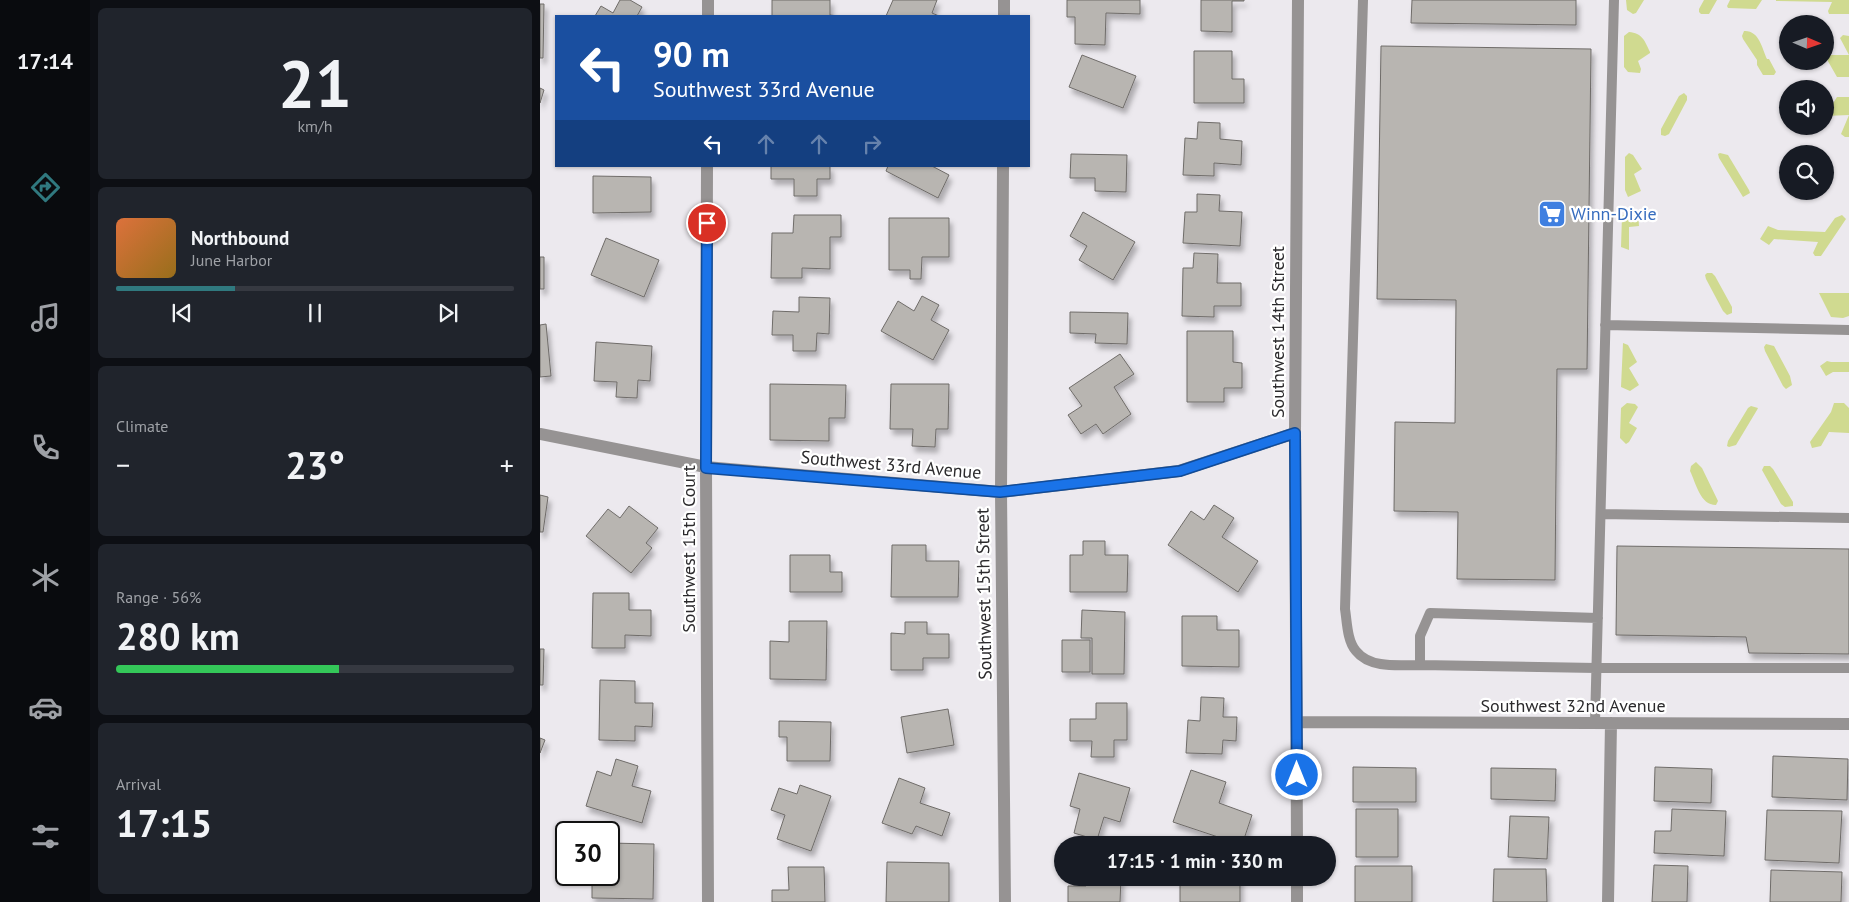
<!DOCTYPE html>
<meta charset="utf-8">
<style>
body{margin:0;font-family:"PT Sans",sans-serif;background:#20242c;color:#f1f3f6;height:100vh;display:flex;flex-direction:column;font-size:19px;white-space:nowrap}
*{box-sizing:border-box;margin:0}
p{font-size:16px;color:#9ea1a6}
.icon{flex:none;width:28px;height:28px;fill:none;stroke:currentColor;stroke-width:2;stroke-linecap:round;stroke-linejoin:round}
.map{position:relative;flex:1;overflow:hidden}
.sheet{display:flex;flex-direction:column;gap:8px;padding:8px;background:#0d0f14;width:450px}
.sheet>*{flex:none}
.banner{position:absolute;left:15px;top:15px;width:475px;height:152px;border-radius:0px;box-shadow:0 1px 4px #0004;background:#1a4fa0;color:#fff;overflow:hidden}
.needle{width:32px;rotate:92deg}
.fabs{position:absolute;left:1239px;top:15px;display:grid;gap:10px}
.fabs a{display:grid;place-items:center;width:55px;height:55px;border-radius:50%;background:#171b24;box-shadow:0 1px 4px #0004;font-size:25px}
.speed{position:absolute;left:15px;top:821px;display:flex;gap:10px;font-size:25px;font-weight:700;text-align:center}
.speed>*{display:grid;place-content:center;width:65px;height:65px;border-radius:50%;background:#171b24;box-shadow:0 1px 4px #0004;line-height:1}
.speed .limit{border:2px solid #111;border-radius:8px;background:#fff;color:#111}
.pin{position:absolute;display:grid;place-items:center;width:42px;height:42px;color:#fff;margin:-21px;border:2px solid #fff;border-radius:50%;box-shadow:0 1px 5px #0007}
.me{position:absolute;width:55px;margin:-28px;rotate:0deg;stroke-linejoin:round;filter:drop-shadow(0 0 4px #0008)}
.turn{display:flex;align-items:center;gap:18px;height:105px;padding:0 15px;font-size:22px}
.turn .icon{width:65px;height:65px;stroke-width:2.5}
.turn b{display:block;font-size:35px;line-height:42px}
.lanes{display:flex;align-items:center;height:48px;padding:0 15px;background:#0003;justify-content:center;gap:25px;direction:ltr}
.lanes .off{opacity:.35}
.big{font-size:38px;font-weight:600;line-height:1.1}
.sheet .tile{flex:1;display:flex;flex-direction:column;justify-content:center;gap:8px;min-width:0;padding:0 18px;border-radius:8px;background:#20242c}
.sheet .dial{align-items:center;gap:0}
.dial b{font-size:65px;line-height:1}
.song{display:flex;align-items:center;gap:15px}
.cover{width:60px;height:60px;border-radius:8px;background:linear-gradient(135deg,hsl(20 70% 55%),hsl(40 70% 35%))}
.played{height:5px;border-radius:2px;background:linear-gradient(90deg,#30797f 30%,#363941 30%)}
.keys{display:flex;justify-content:space-around;direction:ltr}
.heat{display:flex;justify-content:space-between;align-items:center;font-size:28px;direction:ltr}
.charge{height:8px;border-radius:4px;background:linear-gradient(90deg,#34c759 56%,#363941 0)}
.trip{position:absolute;left:514px;top:836px;width:282px;height:50px;border-radius:25px;background:#171b24;box-shadow:0 1px 4px #0004;font-weight:600;line-height:50px;text-align:center}
main{display:flex;flex:1;min-height:0}
.tabs{display:flex;flex-direction:column;width:90px;justify-content:space-around;align-items:center;background:#090b0e;color:#9ea1a6}
.tabs .icon{width:35px;height:35px}
.tabs .on{color:#30797f}
.tabs b{font-size:22px;color:#f1f3f6}
.map>svg:first-child{display:block}
.green{fill:#d0da90}
.building{fill:#b8b5b1;stroke:#6f6c69;filter:url(#shadow)}
.lines{fill:none;stroke-linecap:round;stroke-linejoin:round}
.service{stroke:#969393;stroke-width:10}
.minor{stroke:#969393;stroke-width:12}
.route-casing{stroke:#114b97;stroke-width:12}
.route{stroke:#1a73e8;stroke-width:9}
.labels{text-anchor:middle;stroke-width:4.5;stroke-linejoin:round;paint-order:stroke}
.shop-label{font-size:18px;fill:#366cbe;stroke:#fff;text-anchor:start}
.street-label{font-size:18px;fill:#2b2a2c;stroke:#fff}
</style>
<main>
<nav class="tabs">
<b>17:14</b>
<svg class="icon on" aria-label="directions" viewBox="0 0 24 24"><path d="M12 3l9 9-9 9-9-9zM9 14v-3h6M13 9l2 2-2 2"/></svg>
<svg class="icon" aria-label="music" viewBox="0 0 24 24"><path d="M9 18V5l10-2v13"/><circle cx="6" cy="18" r="3"/><circle cx="16" cy="16" r="3"/></svg>
<svg class="icon" aria-label="phone" viewBox="0 0 24 24"><path d="M5 4h4l2 5-3 2q2 4 5 5l2-3 5 2v4C11 20 4 13 5 4z"/></svg>
<svg class="icon" aria-label="climate" viewBox="0 0 24 24"><path d="M12 3v18M4 7l16 10M4 17L20 7"/></svg>
<svg class="icon" aria-label="car" viewBox="0 0 24 24"><path d="M5 17H2v-5l4-1 3-4h7l3 4 3 1v5h-3M9 17h6M6 11h13"/><circle cx="7" cy="17" r="2"/><circle cx="17" cy="17" r="2"/></svg>
<svg class="icon" aria-label="filters" viewBox="0 0 24 24"><path d="M4 7h16M4 17h16"/><circle cx="9" cy="7" r="2"/><circle cx="15" cy="17" r="2"/></svg>
</nav>
<section class="sheet">
<div class="tile dial"><b>21</b><p>km/h</p></div>
<div class="tile">
<div class="song"><i class="cover"></i><div><b>Northbound</b><p>June Harbor</p></div></div>
<div class="played"></div>
<div class="keys"><svg class="icon" aria-label="previous" viewBox="0 0 24 24"><path d="M18 5L8 12l10 7zM5 5v14"/></svg><svg class="icon" aria-label="pause" viewBox="0 0 24 24"><path d="M8 5v14M16 5v14"/></svg><svg class="icon" aria-label="next" viewBox="0 0 24 24"><path d="M6 5l10 7-10 7zM19 5v14"/></svg></div>
</div>
<div class="tile"><p>Climate</p>
<div class="heat"><a>−</a><b class="big">23°</b><a>+</a></div>
</div>
<div class="tile"><p>Range · 56%</p><b class="big">280 km</b><div class="charge"></div></div>
<div class="tile"><p>Arrival</p><b class="big">17:15</b></div>
</section>
<div class="map">
<svg width="1309" height="902" viewBox="0 0 1309 902">
<defs>
<filter id="shadow"><feDropShadow dx="3" dy="5.5" stdDeviation="2.5" flood-color="#0004"/></filter>
</defs>
<rect width="100%" height="100%" fill="#ece9ee"/>
<path class="green" d="M1086,0H1104L1096,13L1093,14L1087,10Z
M1164,0H1177L1169,14H1161L1159,12V9Z
M1190,0H1222L1216,9L1188,8L1187,6Z
M1236,0H1309V14H1289L1288,11L1292,2L1236,1Z
M1204,31C1219,30 1222,48 1227,59H1229L1236,72L1234,75H1223L1217,65V60L1203,39L1202,36Z
M1089,32C1102,33 1105,41 1110,52V53L1098,61L1101,69L1100,73L1088,72L1084,67V36Z
M1303,35L1309,36V77H1297L1285,56L1286,55H1309L1300,38Z
M1144,93L1147,96V100L1129,134L1125,136L1121,135V129L1139,96Z
M1297,97H1309V115L1285,116Z
M1309,115V137H1305L1301,134Z
M1089,153L1093,155L1102,169L1094,174L1101,191L1088,197L1085,190V157Z
M1180,153L1188,155L1209,190L1210,193L1203,197L1179,158L1178,154Z
M1088,212H1098L1099,226L1089,227V250L1081,247L1082,216Z
M1302,215L1306,219L1281,256H1275L1273,253L1278,242L1234,239L1229,245L1220,239L1228,226L1238,230L1285,232L1295,218Z
M1167,273H1172L1175,276L1192,307V313L1187,315L1183,311L1166,279L1165,275Z
M1279,293H1309V316L1303,318L1291,317Z
M1083,343L1088,345L1097,362L1089,368L1099,385L1090,391L1081,387Z
M1226,344L1234,346L1250,376L1252,385L1246,389L1243,386L1225,351L1224,347Z
M1287,361L1291,362H1309V372H1293L1286,376L1280,366Z
M1087,403L1095,404L1098,407L1089,423L1097,428L1089,442L1086,444L1080,438L1081,408Z
M1294,403H1304L1309,408V433L1289,432L1281,446L1272,448L1270,442L1291,412Z
M1211,406L1218,408L1217,410L1196,445L1189,447L1187,446L1188,441L1208,408Z
M1156,462L1162,468L1178,501L1176,505C1160,505 1156,483 1150,471L1151,466Z
M1224,466H1230L1233,469L1253,502V506L1245,507L1241,504L1222,470Z"/>
<path class="building" d="M80,0H90L102,7L97,16H55L61,6L73,13Z
M232,0H290V15L299,16H232Z
M353,0H397L392,13L399,16H346Z
M527,0H600V14L566,13L565,45L535,44V17H527Z
M661,0H704V1H692V32L661,31Z
M872,0H1036V25L871,23Z
M0,4H4L3,58H0Z
M841,46L1051,49L1047,369H1017L1015,580L917,579L918,512L854,511L855,422L915,423L916,300L837,299Z
M654,51H692V79H704V103H654Z
M542,55L596,76L583,108L529,87Z
M0,88L4,90L0,103Z
M658,122L680,123V139L702,141L701,165L674,163V176L643,175L645,138L657,139Z
M531,154L587,155L586,192L555,191V178H530Z
M231,166H290V179H277V196H254V179H231Z
M348,166H392L409,175L398,198L346,171Z
M53,176L111,177V212L53,213Z
M657,194L680,195L679,211L702,212L700,246L643,243L645,212H657Z
M543,212L595,242L573,280L539,260L547,246L530,236Z
M254,215H301V237H290V269L262,268V278H231L232,233H253Z
M349,218H409V257H382L381,279H370V270H349Z
M66,238L119,260L104,297L51,275Z
M654,253L678,254L677,283H701V306H674V317L642,316L643,268H653Z
M0,257H4V289H0Z
M382,296L399,305L391,320L409,330L393,360L341,331L358,301L374,311Z
M259,297L290,298L289,334L277,333L276,351H253V335H232L233,311L259,312Z
M530,312L588,313L587,344L555,343L556,334L530,333Z
M6,324L11,376L0,377V325Z
M647,331H693V362L702,363V388H684V402H647Z
M56,342L112,346L110,381L98,380L97,398L76,397L77,382L54,381Z
M580,354L594,374L574,387L591,414L563,434L556,424L541,434L528,415L542,406L529,388Z
M230,384L306,385L305,418H289V441L230,440Z
M351,384H409L408,429H396L395,447L372,446L373,429H350Z
M0,495L8,497L3,532H0Z
M674,505L694,518L682,537L718,561L698,592L628,545L651,511L664,520Z
M89,506L118,528L106,543L112,548L91,573L46,536L68,509L80,518Z
M543,541H565V555H588L587,592H530V555H543Z
M352,545H386V561H419L418,597H351Z
M1077,546L1309,549V654L1209,653L1206,637L1076,635Z
M250,555H290V572H302V592H250Z
M53,593H89V610H111V636L85,635V648H52Z
M542,610L585,612L584,674H552V638H541Z
M642,616H677V630H699V667L642,666Z
M249,621H287L286,680L230,679V641L249,642Z
M365,622H387V634H409V658H383V670H351V633L365,634Z
M522,640H550V672H522Z
M0,649H4L3,685H0Z
M60,680L95,681V703H113L112,727L95,726V741L59,740Z
M661,697L684,698L683,717H697L696,741L683,740L682,754L646,753L648,720L660,721Z
M556,703H587V740H574V757H551L552,741H530V719H556Z
M408,709L414,745L367,753L361,717Z
M239,721L291,722L290,761H247V737H239Z
M0,738L5,740L0,753Z
M1233,756L1308,759L1307,800L1232,797Z
M76,759L98,766L92,786L111,791L102,823L46,806L57,771L71,776Z
M813,767L876,768V802H813Z
M1115,767L1172,769L1171,803L1114,801Z
M951,768L1016,769L1015,801L951,799Z
M651,770L686,782L679,803L712,815L702,845L633,822Z
M539,773L590,788L580,822L564,817L557,840L534,833L540,809L530,806Z
M359,778L385,788L380,803L410,813L402,836L376,826L372,834L342,823Z
M260,785L291,796L271,851L237,839L245,815L231,810L239,788L257,794Z
M816,809H858V857H816Z
M1132,809L1186,811L1184,856L1114,853L1115,831H1131Z
M1227,810L1302,811L1299,863L1225,860Z
M970,816L1009,817L1007,859L968,857Z
M69,843L114,844L113,899L52,898V875H69Z
M347,862L409,863V902H346Z
M1114,865L1148,866L1147,902H1112Z
M815,866H872V902H815Z
M248,867H284L285,902H232V890H249Z
M954,869H1006L1007,902H953Z
M1231,870L1302,872L1301,902H1230Z
M546,878H581L580,902H528V886H546Z
M640,878H700V902H640Z"/>
<g class="lines">
<path class="service" d="M823,0L805,609C807,621 807,641 816,651C830,669 860,665 880,665
M1065,325L1309,330
M1061,514L1309,518
M1058,618L890,613L880,636V665L1056,668H1309
M1055,723L1074,0"/>
<path class="minor" d="M168,16V0
M464,16V0
M167,166L166,467L168,902
M463,166L461,492L465,902
M0,434L166,467L461,492L639,471L755,433
M757,722L1309,724
M757,845L755,433L758,0
M757,902V878
M1068,902L1071,723"/>
</g>
<g class="lines">
<g class="route-casing">
<path id="route" d="M167,223L166,468L460,492L640,471L755,433L757,775"/>
</g>
<use href="#route" class="route"/>
</g>
<defs>
<g id="supermarket-square" transform="scale(1.4375)"><rect x="-9" y="-9" width="18" height="18" rx="4" fill="#3f7fe0" stroke="#fff"/><path d="M-6-5.5h2.5l.6 2H6L4.5 2H-2.5L-4.4-4H-6ZM-1.5 3.2a1.3 1.3 0 1 0 .1 0ZM3 3.2a1.3 1.3 0 1 0 .1 0Z" fill="#fff"/></g>
</defs>
<g fill-rule="evenodd">
<use href="#supermarket-square" x="1012" y="214"/>
</g>
<g class="labels">
<g class="shop-label">
<text x="1031" y="220">Winn-Dixie</text>
</g>
<g class="street-label">
<text transform="translate(738 332) rotate(-90)" y="6">Southwest 14th Street</text>
<text transform="translate(351 465) rotate(5)" y="6">Southwest 33rd Avenue</text>
<text transform="translate(149 549) rotate(-90)" y="6">Southwest 15th Court</text>
<text transform="translate(444 594) rotate(-91)" y="6">Southwest 15th Street</text>
<text x="1033" y="712">Southwest 32nd Avenue</text>
</g>
</g>
</svg>
<div class="fabs">
<a><svg class="needle" viewBox="-14 -14 28 28"><path d="M0-13l5 13h-10z" fill="#e53935"/><path d="M0 13l5-13h-10z" fill="#9ea1a6"/></svg></a>
<a><svg class="icon" aria-label="sound" viewBox="0 0 24 24"><path d="M4 9h4l5-4v14l-5-4H4zM17 9q2 3 0 6"/></svg></a>
<a><svg class="icon" aria-label="search" viewBox="0 0 24 24"><circle cx="10" cy="10" r="6"/><path d="M15 15l6 6"/></svg></a>
</div>
<div class="speed"><div class="limit">30</div></div>
<div class="pin" style="left:167px;top:223px;background:#d93025"><svg class="icon" aria-label="arrive" viewBox="0 0 24 24"><path d="M6 21V4h12l-3 4 3 4H6"/></svg></div>
<svg class="me" style="left:757px;top:775px" viewBox="-20 -20 40 40"><circle r="17" fill="#1a73e8" stroke="#fff" stroke-width="3"/><path d="M0-11L8 9 0 5-8 9z" fill="#fff"/></svg>
<div class="trip">17:15 · 1 min · 330 m</div>
<div class="banner">
<div class="turn"><svg class="icon" aria-label="left" viewBox="0 0 24 24"><path d="M17 20v-9H6M10 6l-5 5 5 5"/></svg><div><b>90 m</b>Southwest 33rd Avenue</div></div>
<div class="lanes"><svg class="icon" aria-label="left" viewBox="0 0 24 24"><path d="M17 20v-9H6M10 6l-5 5 5 5"/></svg><svg class="icon off" aria-label="ahead" viewBox="0 0 24 24"><path d="M12 20V5M6 11l6-6 6 6"/></svg><svg class="icon off" aria-label="ahead" viewBox="0 0 24 24"><path d="M12 20V5M6 11l6-6 6 6"/></svg><svg class="icon off" aria-label="right" viewBox="0 0 24 24"><path d="M7 20v-9h11M14 6l5 5-5 5"/></svg></div>
</div>
</div>
</main>
